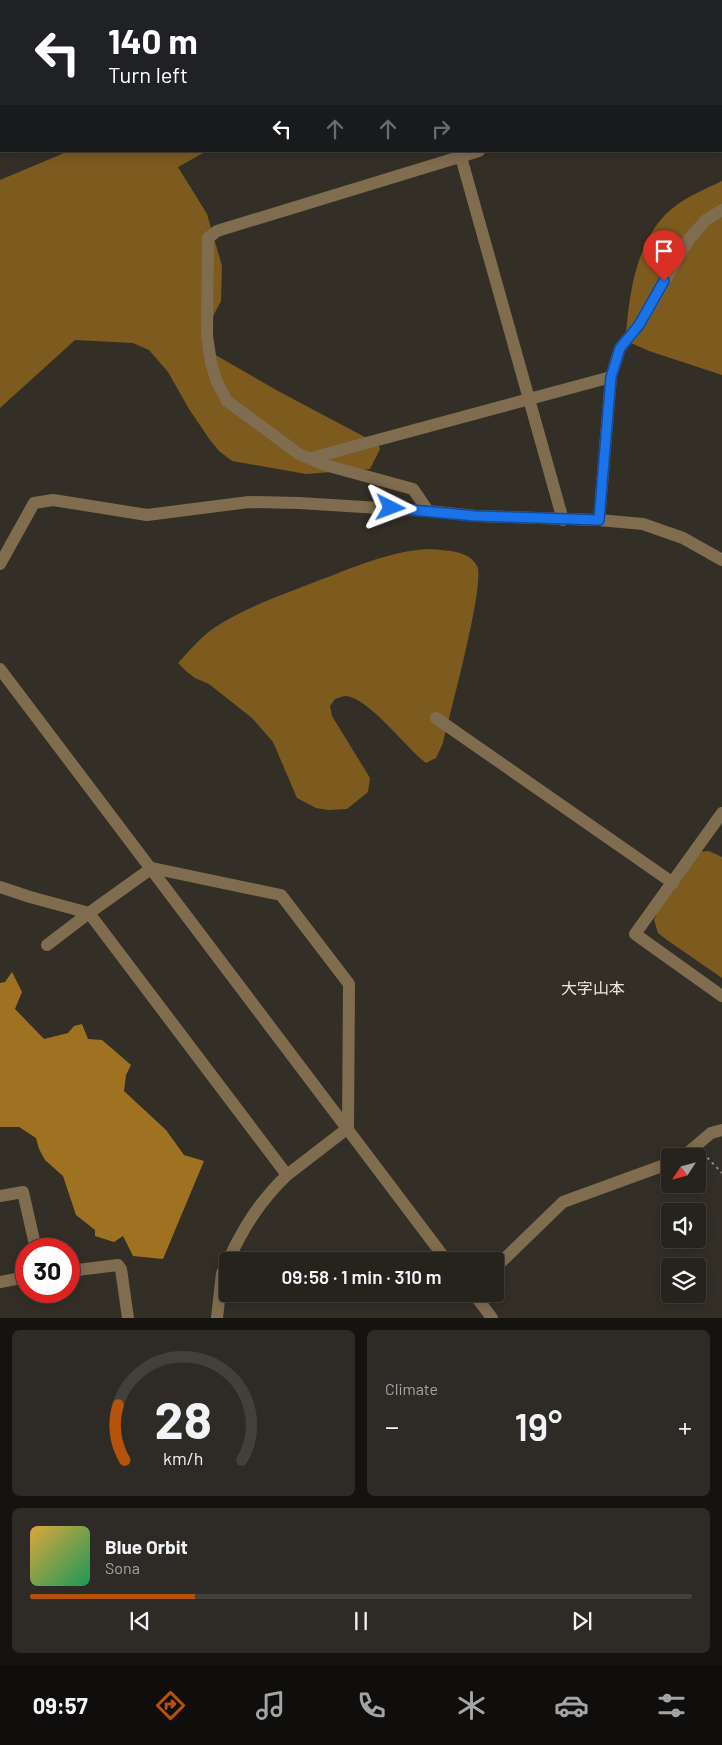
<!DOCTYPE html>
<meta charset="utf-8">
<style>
body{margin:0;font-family:Barlow,"Noto Sans JP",sans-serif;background:#2e2b26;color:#f1f3f6;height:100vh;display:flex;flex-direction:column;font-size:19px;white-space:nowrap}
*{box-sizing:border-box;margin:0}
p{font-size:16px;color:#a4a4a4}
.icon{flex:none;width:28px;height:28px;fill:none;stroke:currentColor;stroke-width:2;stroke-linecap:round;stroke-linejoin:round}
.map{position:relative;height:1318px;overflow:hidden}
.details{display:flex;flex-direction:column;gap:12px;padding:12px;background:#151310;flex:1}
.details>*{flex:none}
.banner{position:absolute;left:0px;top:0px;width:722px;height:152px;box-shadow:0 2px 12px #0003,0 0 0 1px #42403b;background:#202124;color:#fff;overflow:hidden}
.needle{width:32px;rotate:234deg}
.controls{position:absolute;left:661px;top:1148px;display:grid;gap:10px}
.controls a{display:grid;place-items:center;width:45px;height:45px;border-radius:5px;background:#26231d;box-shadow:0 2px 12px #0003,0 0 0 1px #42403b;font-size:25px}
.speed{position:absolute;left:15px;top:1238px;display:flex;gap:10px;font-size:25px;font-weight:700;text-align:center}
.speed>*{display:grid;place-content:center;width:65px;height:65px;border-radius:50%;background:#26231d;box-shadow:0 2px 12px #0003,0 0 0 1px #42403b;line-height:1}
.speed .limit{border:8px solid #d22;background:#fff;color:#111}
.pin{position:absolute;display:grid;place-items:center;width:42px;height:42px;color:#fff;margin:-51px -21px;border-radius:50% 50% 50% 0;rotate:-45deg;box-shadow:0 0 5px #0007}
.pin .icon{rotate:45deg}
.me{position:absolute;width:55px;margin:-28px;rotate:93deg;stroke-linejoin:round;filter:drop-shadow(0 0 4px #0008)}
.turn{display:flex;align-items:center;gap:18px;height:105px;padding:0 25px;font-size:22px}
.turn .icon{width:65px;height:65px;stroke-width:2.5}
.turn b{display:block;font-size:35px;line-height:42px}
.lanes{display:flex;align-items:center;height:48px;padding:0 25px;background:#0003;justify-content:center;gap:25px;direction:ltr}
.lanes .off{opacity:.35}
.big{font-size:38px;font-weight:600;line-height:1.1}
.details .card{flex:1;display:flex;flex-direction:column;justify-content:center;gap:8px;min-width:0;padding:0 18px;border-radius:8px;background:#2e2b26}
.details .dial{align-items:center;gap:0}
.dial svg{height:130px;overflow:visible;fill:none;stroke:#42403b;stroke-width:7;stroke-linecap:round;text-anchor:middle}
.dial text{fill:#f1f3f6;stroke:none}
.song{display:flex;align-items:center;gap:15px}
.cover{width:60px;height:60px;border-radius:8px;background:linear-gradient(135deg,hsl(40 70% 55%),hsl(150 70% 35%))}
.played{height:5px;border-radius:2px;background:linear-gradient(90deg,#b45309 25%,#42403b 25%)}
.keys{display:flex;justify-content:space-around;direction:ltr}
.heat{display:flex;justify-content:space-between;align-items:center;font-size:28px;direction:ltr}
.details .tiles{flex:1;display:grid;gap:12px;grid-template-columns:1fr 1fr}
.card:last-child{grid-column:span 2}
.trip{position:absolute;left:219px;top:1252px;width:285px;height:50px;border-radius:5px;background:#26231d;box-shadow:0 2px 12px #0003,0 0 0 1px #42403b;font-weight:600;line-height:50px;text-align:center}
.menu{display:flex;height:80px;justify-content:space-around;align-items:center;background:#0f0e0c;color:#a4a4a4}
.menu .icon{width:35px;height:35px}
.menu .on{color:#b45309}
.menu b{font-size:22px;color:#f1f3f6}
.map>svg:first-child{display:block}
.forest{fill:#7d5b1f}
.water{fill:#9f7221}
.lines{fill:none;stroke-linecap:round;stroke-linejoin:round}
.path{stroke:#8f8b85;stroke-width:2;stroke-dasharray:2.5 4;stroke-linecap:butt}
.minor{stroke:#806c4f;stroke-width:12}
.route-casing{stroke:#114b97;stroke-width:12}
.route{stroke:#1a73e8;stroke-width:9}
.labels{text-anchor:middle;stroke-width:5;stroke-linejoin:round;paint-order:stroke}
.quarter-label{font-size:16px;fill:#eae7e2;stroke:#332f27}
</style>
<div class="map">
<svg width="722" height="1318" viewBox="0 0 722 1318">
<rect width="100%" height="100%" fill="#332f27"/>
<path class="forest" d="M119,0H325L116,1Z
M69,151H207L178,167L207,214L222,266L221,301L210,322L212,353L278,391L378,444L380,449L370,469L306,474L232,461L219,451L210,440L189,409L168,372L149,350L133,343L75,340L0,408V180Z
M722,181V375L649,351L631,343L626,335C629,294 636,245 666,214C681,199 703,190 722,181Z
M429,549C445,551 468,549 477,566C486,582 449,717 443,743L436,758L426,763C406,748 369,698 346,696C343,696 338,698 335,699L330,706L332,716L370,778L368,792L347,809L329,810L316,808L297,798L273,742L252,718L209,684L195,678L187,672L178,663C189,651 201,637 214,628C244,608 281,595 315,582C352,568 389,551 429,549Z
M709,851L722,857V978L667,940L658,933L654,920L679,864L696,852Z"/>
<path class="water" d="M12,972L22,992L15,1009L44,1039L68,1033L74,1026L82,1024L88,1039L102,1040L131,1065L126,1075L124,1091L166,1130L184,1155L204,1161L163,1259L133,1256L123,1236L114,1242L95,1236V1230L76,1215L63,1176L45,1160L39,1149L36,1138L19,1127H0V983L5,982Z"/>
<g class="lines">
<path class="path" d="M703,1153L722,1173"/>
<path class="minor" d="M504,0L506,1
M649,0V1
M721,82L722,81
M461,157L563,520
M311,458L611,377
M428,511L413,489L325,465L299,454L227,401L217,382L211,363L207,335L208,238L217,231L479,151
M599,520L611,377L620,348L639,325L689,239L706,220L722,210
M0,564L34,503L53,500L147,515L249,502L299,503L428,511L476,516L599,520L643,524L683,538L722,560
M0,669L447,1261
M436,718L673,883
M722,813L635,934L722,996
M0,887L30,897L89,913
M47,945L89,913
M684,1156L711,1133L722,1130
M0,1196L23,1192L36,1249
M228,1261C243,1228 260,1201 287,1175L348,1128L349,984L281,895L152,868L89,913L287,1175
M495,1268L563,1202L670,1163
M69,1271L118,1265L121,1269L128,1318
M0,1282L26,1277
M474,1294L492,1318
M217,1318L222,1273L228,1262"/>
</g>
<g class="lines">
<g class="route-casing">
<path id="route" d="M391,508L476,516L599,520L611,377L620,348L639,325L664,281"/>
</g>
<use href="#route" class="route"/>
</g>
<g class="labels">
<g class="quarter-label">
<text x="593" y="994">大字山本</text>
</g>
</g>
</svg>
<div class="controls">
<a><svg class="needle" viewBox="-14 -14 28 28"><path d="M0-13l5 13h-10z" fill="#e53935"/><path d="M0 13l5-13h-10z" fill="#a4a4a4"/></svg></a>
<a><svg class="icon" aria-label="sound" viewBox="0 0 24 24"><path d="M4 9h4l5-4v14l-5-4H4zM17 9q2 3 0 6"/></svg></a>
<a><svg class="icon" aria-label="layers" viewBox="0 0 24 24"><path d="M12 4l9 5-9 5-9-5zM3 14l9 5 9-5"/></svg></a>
</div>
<div class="speed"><div class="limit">30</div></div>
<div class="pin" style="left:664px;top:281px;background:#d93025"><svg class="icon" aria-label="arrive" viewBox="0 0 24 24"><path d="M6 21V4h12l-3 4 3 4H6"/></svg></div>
<svg class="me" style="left:391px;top:508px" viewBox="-20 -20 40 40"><path d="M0-17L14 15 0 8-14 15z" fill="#1a73e8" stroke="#fff" stroke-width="4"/></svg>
<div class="trip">09:58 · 1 min · 310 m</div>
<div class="banner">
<div class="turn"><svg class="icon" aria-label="left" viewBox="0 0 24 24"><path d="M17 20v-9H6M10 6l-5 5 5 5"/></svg><div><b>140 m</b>Turn left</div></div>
<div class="lanes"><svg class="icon" aria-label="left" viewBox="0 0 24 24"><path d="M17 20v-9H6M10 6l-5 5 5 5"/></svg><svg class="icon off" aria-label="ahead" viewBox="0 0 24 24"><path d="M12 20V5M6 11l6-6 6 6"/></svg><svg class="icon off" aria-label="ahead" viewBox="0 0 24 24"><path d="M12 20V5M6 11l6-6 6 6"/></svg><svg class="icon off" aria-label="right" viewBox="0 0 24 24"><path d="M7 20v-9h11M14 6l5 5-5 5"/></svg></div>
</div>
</div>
<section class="details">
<div class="tiles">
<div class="card dial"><svg viewBox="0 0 100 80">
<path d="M14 69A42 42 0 1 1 86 69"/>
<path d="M14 69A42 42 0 0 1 10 35" stroke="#b45309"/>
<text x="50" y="56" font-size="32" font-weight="700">28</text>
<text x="50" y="72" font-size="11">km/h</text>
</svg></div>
<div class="card"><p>Climate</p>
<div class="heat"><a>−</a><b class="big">19°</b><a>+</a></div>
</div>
<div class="card">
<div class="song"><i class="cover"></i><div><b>Blue Orbit</b><p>Sona</p></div></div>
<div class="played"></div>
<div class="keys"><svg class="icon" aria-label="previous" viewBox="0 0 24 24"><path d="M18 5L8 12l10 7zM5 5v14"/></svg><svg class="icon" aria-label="pause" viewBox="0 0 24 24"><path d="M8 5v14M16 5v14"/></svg><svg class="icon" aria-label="next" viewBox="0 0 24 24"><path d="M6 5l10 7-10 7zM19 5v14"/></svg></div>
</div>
</div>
</section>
<nav class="menu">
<b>09:57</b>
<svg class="icon on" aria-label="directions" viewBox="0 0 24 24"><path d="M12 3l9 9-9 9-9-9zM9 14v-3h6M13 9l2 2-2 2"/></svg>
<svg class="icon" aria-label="music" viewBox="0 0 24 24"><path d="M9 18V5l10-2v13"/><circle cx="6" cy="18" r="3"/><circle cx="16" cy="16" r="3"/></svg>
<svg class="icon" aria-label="phone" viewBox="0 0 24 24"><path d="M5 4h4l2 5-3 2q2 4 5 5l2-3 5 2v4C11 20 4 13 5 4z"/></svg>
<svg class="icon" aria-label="climate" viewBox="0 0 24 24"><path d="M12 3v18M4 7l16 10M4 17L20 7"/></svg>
<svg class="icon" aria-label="car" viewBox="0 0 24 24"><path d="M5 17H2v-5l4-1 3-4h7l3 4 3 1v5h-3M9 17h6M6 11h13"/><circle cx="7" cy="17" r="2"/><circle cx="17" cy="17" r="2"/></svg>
<svg class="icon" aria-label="filters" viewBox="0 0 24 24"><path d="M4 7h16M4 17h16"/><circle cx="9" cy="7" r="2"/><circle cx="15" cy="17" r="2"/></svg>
</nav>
